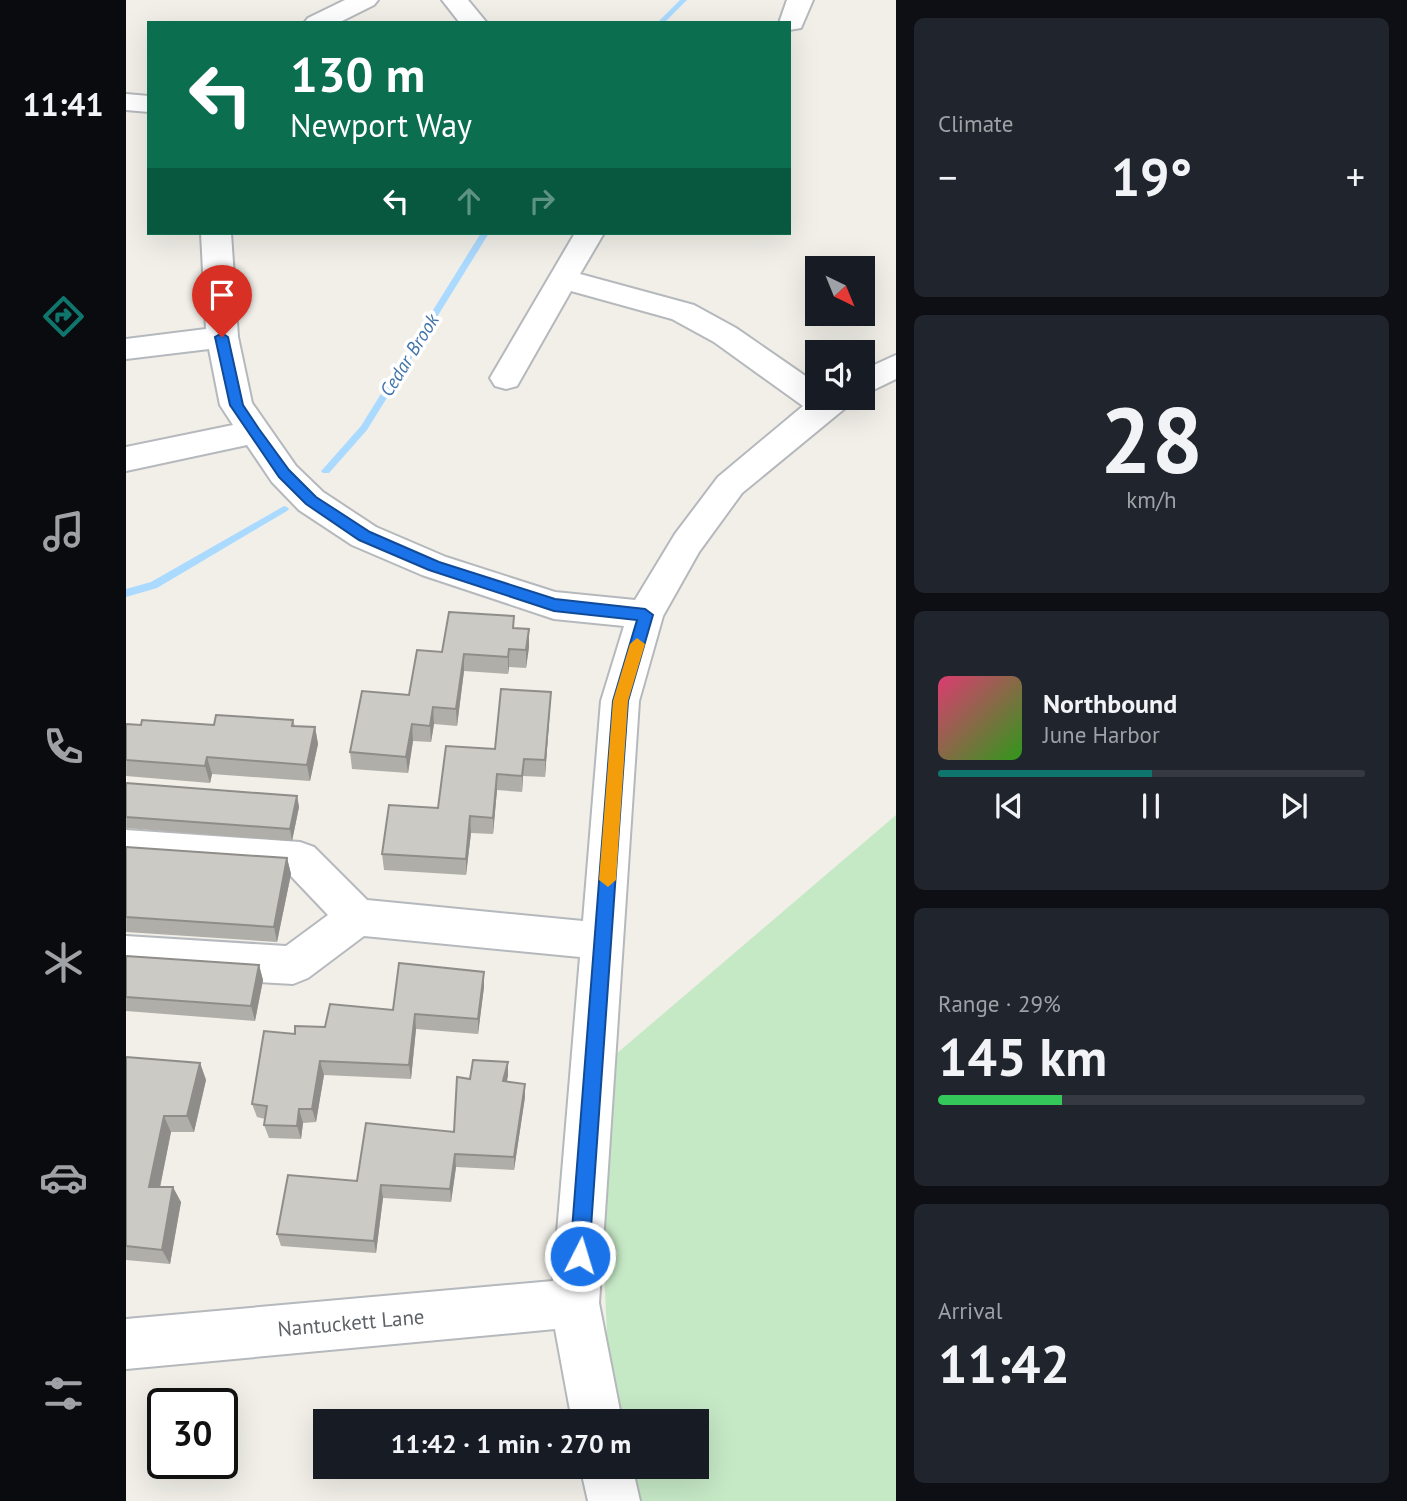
<!DOCTYPE html>
<meta charset="utf-8">
<style>
body{margin:0;font-family:"PT Sans",sans-serif;background:#20242c;color:#f1f3f6;height:100vh;display:flex;flex-direction:column;font-size:26px;white-space:nowrap}
*{box-sizing:border-box;margin:0}
p{font-size:23px;color:#9ea1a6}
.icon{flex:none;width:38px;height:38px;fill:none;stroke:currentColor;stroke-width:2;stroke-linecap:round;stroke-linejoin:round}
.map{position:relative;flex:1;overflow:hidden}
.sheet{display:flex;flex-direction:column;gap:18px;padding:18px;background:#0d0f14;width:511px}
.sheet>*{flex:none}
.banner{position:absolute;left:21px;top:21px;width:644px;height:214px;border-radius:0px;box-shadow:0 7px 28px #0002;background:#0b6e4f;color:#fff;overflow:hidden}
.needle{width:46px;rotate:137deg}
.tools{position:absolute;left:679px;top:256px;display:grid;gap:14px}
.tools a{display:grid;place-items:center;width:70px;height:70px;border-radius:0px;background:#171b24;box-shadow:0 7px 28px #0002;font-size:35px}
.speed{position:absolute;left:21px;top:1388px;display:flex;gap:14px;font-size:35px;font-weight:700;text-align:center}
.speed>*{display:grid;place-content:center;width:91px;height:91px;border-radius:50%;background:#171b24;box-shadow:0 7px 28px #0002;line-height:1}
.speed .limit{border:4px solid #111;border-radius:10px;background:#fff;color:#111}
.pin{position:absolute;display:grid;place-items:center;width:60px;height:60px;color:#fff;margin:-72px -30px;border-radius:50% 50% 50% 0;rotate:-45deg;box-shadow:0 0 7px #0007}
.pin .icon{rotate:45deg}
.me{position:absolute;width:77px;margin:-38px;rotate:5deg;stroke-linejoin:round;filter:drop-shadow(0 0 5px #0008)}
.turn{display:flex;align-items:center;gap:24px;height:147px;padding:0 28px;font-size:32px}
.turn .icon{width:91px;height:91px;stroke-width:2.5}
.turn b{display:block;font-size:49px;line-height:60px}
.lanes{display:flex;align-items:center;height:66px;padding:0 28px;background:#0003;justify-content:center;gap:35px;direction:ltr}
.lanes .off{opacity:.35}
.big{font-size:52px;font-weight:700;line-height:1.1}
.sheet .card{flex:1;display:flex;flex-direction:column;justify-content:center;gap:10px;min-width:0;padding:0 24px;border-radius:10px;background:#20242c}
.sheet .dial{align-items:center;gap:0}
.dial b{font-size:91px;line-height:1}
.song{display:flex;align-items:center;gap:21px}
.cover{width:84px;height:84px;border-radius:10px;background:linear-gradient(135deg,hsl(340 70% 55%),hsl(110 70% 35%))}
.played{height:7px;border-radius:4px;background:linear-gradient(90deg,#0f766e 50%,#363941 50%)}
.keys{display:flex;justify-content:space-around;direction:ltr}
.heat{display:flex;justify-content:space-between;align-items:center;font-size:38px;direction:ltr}
.charge{height:10px;border-radius:5px;background:linear-gradient(90deg,#34c759 29%,#363941 0)}
.trip{position:absolute;left:187px;top:1409px;width:396px;height:70px;border-radius:0px;background:#171b24;box-shadow:0 7px 28px #0002;font-weight:700;line-height:70px;text-align:center}
main{display:flex;flex:1;min-height:0}
.dock{display:flex;flex-direction:column;width:126px;justify-content:space-around;align-items:center;background:#090b0e;color:#9ea1a6}
.dock .icon{width:49px;height:49px}
.dock .current{color:#0f766e}
.dock b{font-size:32px;color:#f1f3f6}
.map>svg:first-child{display:block}
.green{fill:#c5e8c5}
.lines{fill:none;stroke-linecap:round;stroke-linejoin:round}
.stream{fill:#aadaff;fill-rule:evenodd}
.minor-casing{stroke:#b5b8bc;stroke-width:4}
.minor{fill:#fff;fill-rule:evenodd}
.wall{fill:#afaea9}
.shaded-wall{fill:#8f8d8a}
.building{fill:#cccac5;stroke:#8f8d8a;stroke-width:2}
.route{fill:#1a73e8;stroke:#114b97;stroke-width:2}
.slow{fill:#f59e0b}
.labels{text-anchor:middle;stroke-width:7;stroke-linejoin:round;paint-order:stroke}
.water-label{font-size:19px;font-style:italic;fill:#4174aa;stroke:#fff}
.near-street-label{font-size:21px;fill:#5f6368;stroke:#fff}
</style>
<main>
<nav class="dock">
<b>11:41</b>
<svg class="icon current" aria-label="directions" viewBox="0 0 24 24"><path d="M12 3l9 9-9 9-9-9zM9 14v-3h6M13 9l2 2-2 2"/></svg>
<svg class="icon" aria-label="music" viewBox="0 0 24 24"><path d="M9 18V5l10-2v13"/><circle cx="6" cy="18" r="3"/><circle cx="16" cy="16" r="3"/></svg>
<svg class="icon" aria-label="phone" viewBox="0 0 24 24"><path d="M5 4h4l2 5-3 2q2 4 5 5l2-3 5 2v4C11 20 4 13 5 4z"/></svg>
<svg class="icon" aria-label="climate" viewBox="0 0 24 24"><path d="M12 3v18M4 7l16 10M4 17L20 7"/></svg>
<svg class="icon" aria-label="car" viewBox="0 0 24 24"><path d="M5 17H2v-5l4-1 3-4h7l3 4 3 1v5h-3M9 17h6M6 11h13"/><circle cx="7" cy="17" r="2"/><circle cx="17" cy="17" r="2"/></svg>
<svg class="icon" aria-label="filters" viewBox="0 0 24 24"><path d="M4 7h16M4 17h16"/><circle cx="9" cy="7" r="2"/><circle cx="15" cy="17" r="2"/></svg>
</nav>
<div class="map">
<svg width="770" height="1501" viewBox="0 0 770 1501">
<rect width="100%" height="100%" fill="#f1efe8"/>
<path class="green" d="M770,815V1501H489L487,1467L570,1466V1421H485L469,1072Z"/>
<g class="lines">
<path class="stream" d="M554,0H561L538,23H531Z
M355,233H363L241,430L203,473H197L195,471L197,469L235,426Z
M158,506L161,507L163,509L161,511L31,588L0,597V589L25,582Z"/>
<g class="minor-casing">
<path id="minor" d="M219,0H252L248,5L212,23H178L182,18Z
M316,0H342L361,23H334Z
M661,0H687L675,28L663,30V23H653Z
M0,94L23,96V112L0,110Z
M75,233H105L112,337L126,403L170,466L197,492L250,527L320,557L429,592L509,600L549,534L592,477L677,406L588,342L546,319L445,291L391,386L380,389L369,386L364,378L449,233H478L454,274L568,305L610,328L691,384V397H728L723,405L616,493L573,552L537,616L513,701L473,1303L496,1421H446L429,1329L0,1369V1319L427,1281L454,957L238,936L182,978L167,984L0,974V936L160,946L202,915L164,875L0,864V830L174,842L188,847L241,900L457,921L475,701L498,626L428,619L296,575L226,545L173,510L146,482L121,445L0,471V447L107,425L94,405L83,349L0,359V339L80,329Z
M770,355V379L737,395V370Z
M454,1466H506L514,1501H462Z"/>
</g>
<use href="#minor" class="minor"/>
</g>
<path class="wall" d="M388,616V628L403,629V647L400,668L383,667L382,674L338,671L331,726L308,724L305,742L287,741L282,773L226,769L224,752L283,695L316,652Z
M425,692L419,777L397,776L396,792L371,790L367,834L345,833L340,875L258,870L256,854L312,808Z
M167,720L169,726L189,727L192,744L184,781L86,774L84,783L0,776V724L88,725Z
M0,783L171,796L173,807L166,841L0,828Z
M0,847L161,858L165,874L151,942L0,932Z
M0,956L133,965L137,980L129,1021L0,1011Z
M358,972V987L352,1034L290,1029L285,1079L198,1075L190,1122L177,1123L175,1139L143,1138L138,1125L139,1119L131,1117L126,1104L169,1034L267,1010Z
M0,1057L74,1063L80,1080L68,1132H45L34,1187L55,1202L44,1264L0,1260Z
M382,1062L380,1081L399,1097L388,1170L330,1167L325,1202L257,1198L250,1253L155,1246L151,1234L231,1181L328,1132Z"/>
<path class="shaded-wall" d="M403,629V647L400,668V650Z
M383,649V667L382,674V657Z
M338,654V671L331,726L330,709Z
M425,692L424,709L419,777V760Z
M307,707L308,724L305,742L304,726Z
M286,724L287,741L282,773L280,757Z
M189,727L192,744L184,781L181,765Z
M81,757L86,774L84,783L79,766Z
M398,759L397,776L396,792V776Z
M371,774V790L367,834V818Z
M171,796L173,807L166,841L164,829Z
M344,816L345,833L340,875V859Z
M161,858L165,874L151,942L148,927Z
M133,965L137,980L129,1021L125,1006Z
M358,972V987L352,1034V1019Z
M289,1014L290,1029L285,1079L283,1065Z
M194,1061L198,1075L190,1122L186,1109Z
M382,1062V1076L378,1095L377,1081Z
M74,1063L80,1080L68,1132L61,1116Z
M399,1084V1097L388,1170V1157Z
M173,1109L177,1123L175,1139L171,1126Z
M38,1116L45,1132L31,1202L23,1187Z
M329,1154L330,1167L325,1202L324,1189Z
M255,1185L257,1198L250,1253L248,1241Z
M47,1187L55,1202L44,1264L36,1250Z"/>
<path class="building" d="M323,612L388,616L387,628L403,629L400,650L383,649L382,657L338,654L330,709L307,707L304,726L286,724L280,757L224,752L236,691L283,695L291,650L316,652Z
M375,689L425,692L419,760L398,759L396,776L371,774L367,818L344,816L340,859L256,854L263,805L312,808L320,746L369,749Z
M90,715L167,720L166,726L189,727L181,765L81,757L79,766L0,760V724L15,725L16,720L88,725Z
M0,783L171,796L164,829L0,817Z
M0,847L161,858L148,927L0,917Z
M0,956L133,965L125,1006L0,997Z
M273,963L358,972L352,1019L289,1014L283,1065L194,1061L186,1109H173L171,1126L138,1125L141,1106L126,1104L138,1031L169,1034V1026L199,1027L204,1004L267,1010Z
M0,1057L74,1063L61,1116H38L23,1187H47L36,1250L0,1246Z
M347,1060L382,1062L377,1081L399,1084L388,1157L329,1154L324,1189L255,1185L248,1241L151,1234L162,1175L231,1181L240,1123L328,1132L331,1077L344,1079Z"/>
<path class="route" d="M96,333L102,337L117,405L133,429L163,470L190,497L244,532L313,562L429,599L519,609L527,615L502,701L463,1256L461,1263L454,1266L447,1263L444,1256L487,701L511,620L428,611L303,570L233,540L180,504L153,477L104,405L89,337Z"/>
<path class="slow" d="M511,638L519,644L502,701L490,880L482,887L473,880L487,701L504,644Z"/>
<g class="labels">
<g class="water-label">
<text transform="translate(283 355) rotate(-58)" y="7">Cedar Brook</text>
</g>
<g class="near-street-label">
<text transform="translate(225 1323) rotate(-5)" y="7">Nantuckett Lane</text>
</g>
</g>
</svg>
<div class="tools">
<a><svg class="needle" viewBox="-14 -14 28 28"><path d="M0-13l5 13h-10z" fill="#e53935"/><path d="M0 13l5-13h-10z" fill="#9ea1a6"/></svg></a>
<a><svg class="icon" aria-label="sound" viewBox="0 0 24 24"><path d="M4 9h4l5-4v14l-5-4H4zM17 9q2 3 0 6"/></svg></a>
</div>
<div class="speed"><div class="limit">30</div></div>
<div class="pin" style="left:96px;top:337px;background:#d93025"><svg class="icon" aria-label="arrive" viewBox="0 0 24 24"><path d="M6 21V4h12l-3 4 3 4H6"/></svg></div>
<svg class="me" style="left:454px;top:1256px" viewBox="-20 -20 40 40"><circle r="17" fill="#1a73e8" stroke="#fff" stroke-width="3"/><path d="M0-11L8 9 0 5-8 9z" fill="#fff"/></svg>
<div class="trip">11:42 · 1 min · 270 m</div>
<div class="banner">
<div class="turn"><svg class="icon" aria-label="left" viewBox="0 0 24 24"><path d="M17 20v-9H6M10 6l-5 5 5 5"/></svg><div><b>130 m</b>Newport Way</div></div>
<div class="lanes"><svg class="icon" aria-label="left" viewBox="0 0 24 24"><path d="M17 20v-9H6M10 6l-5 5 5 5"/></svg><svg class="icon off" aria-label="ahead" viewBox="0 0 24 24"><path d="M12 20V5M6 11l6-6 6 6"/></svg><svg class="icon off" aria-label="right" viewBox="0 0 24 24"><path d="M7 20v-9h11M14 6l5 5-5 5"/></svg></div>
</div>
</div>
<section class="sheet">
<div class="card"><p>Climate</p>
<div class="heat"><a>−</a><b class="big">19°</b><a>+</a></div>
</div>
<div class="card dial"><b>28</b><p>km/h</p></div>
<div class="card">
<div class="song"><i class="cover"></i><div><b>Northbound</b><p>June Harbor</p></div></div>
<div class="played"></div>
<div class="keys"><svg class="icon" aria-label="previous" viewBox="0 0 24 24"><path d="M18 5L8 12l10 7zM5 5v14"/></svg><svg class="icon" aria-label="pause" viewBox="0 0 24 24"><path d="M8 5v14M16 5v14"/></svg><svg class="icon" aria-label="next" viewBox="0 0 24 24"><path d="M6 5l10 7-10 7zM19 5v14"/></svg></div>
</div>
<div class="card"><p>Range · 29%</p><b class="big">145 km</b><div class="charge"></div></div>
<div class="card"><p>Arrival</p><b class="big">11:42</b></div>
</section>
</main>
